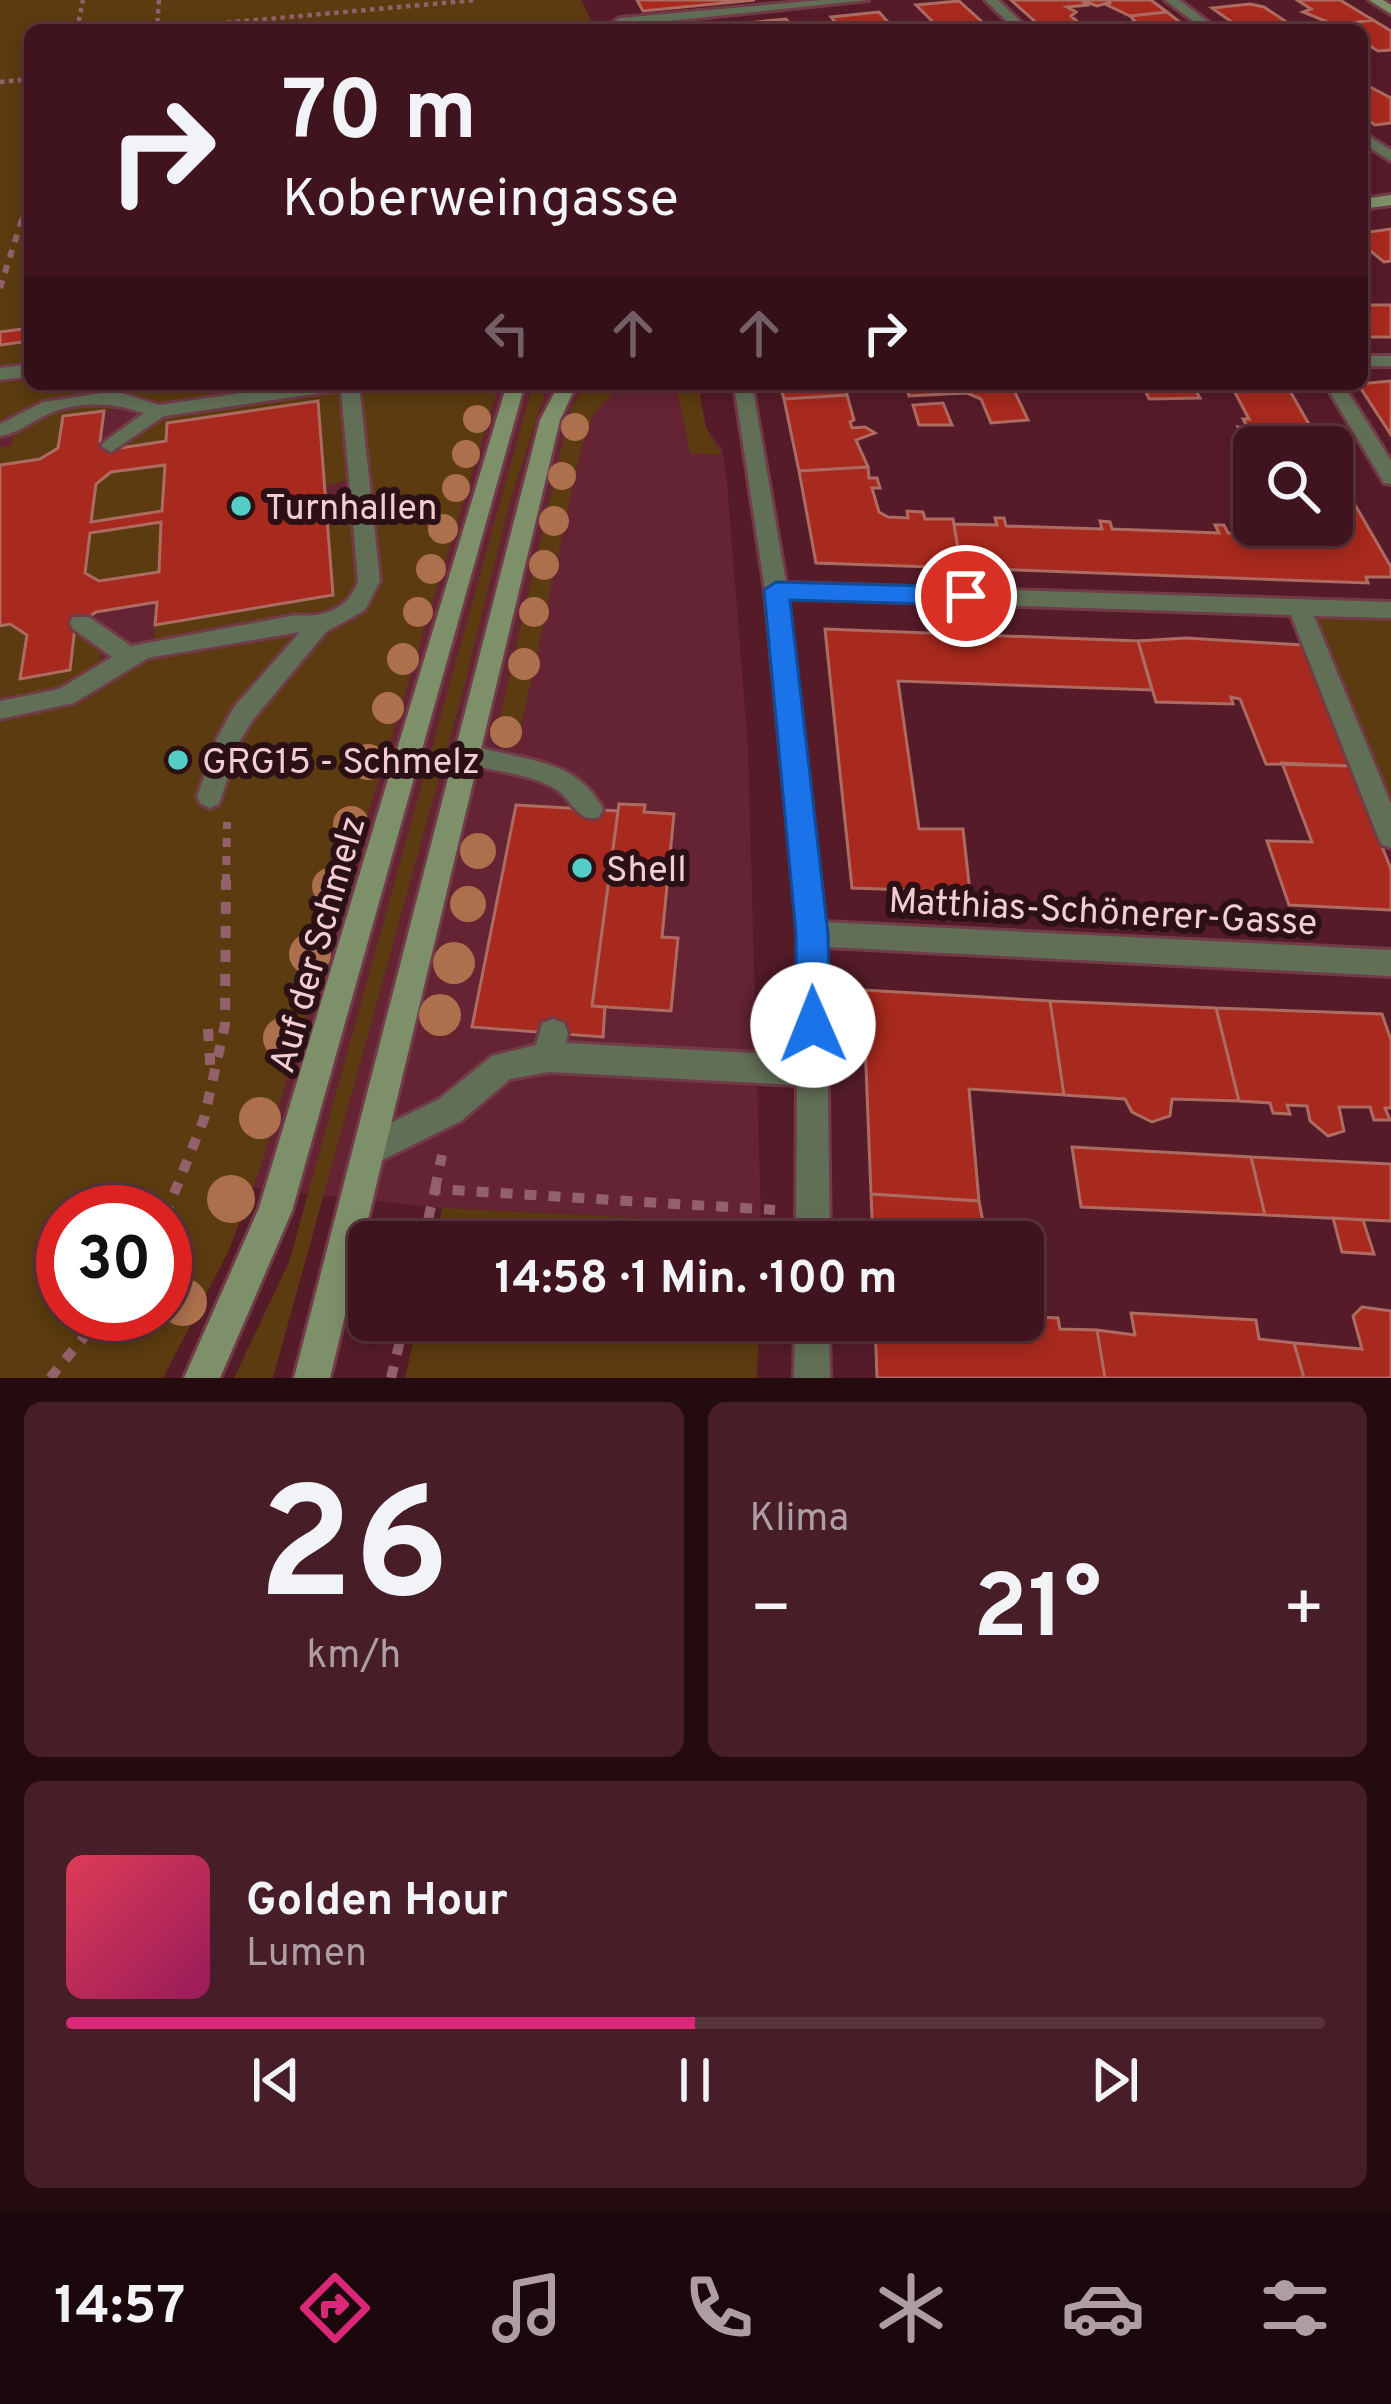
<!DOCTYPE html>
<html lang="de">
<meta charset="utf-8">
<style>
body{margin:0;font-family:Overpass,sans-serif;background:#471d27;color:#f1f3f6;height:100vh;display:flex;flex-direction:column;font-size:45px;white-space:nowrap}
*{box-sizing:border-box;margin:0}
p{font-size:39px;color:#ae9ea4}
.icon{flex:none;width:66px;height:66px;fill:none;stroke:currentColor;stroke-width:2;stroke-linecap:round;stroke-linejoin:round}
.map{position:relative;height:1378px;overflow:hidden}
.drawer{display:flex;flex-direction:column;gap:24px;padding:24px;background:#230b10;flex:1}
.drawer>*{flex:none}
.hud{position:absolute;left:24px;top:24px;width:1344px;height:366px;border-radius:18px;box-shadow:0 6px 18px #0003,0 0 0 3px #59333c;background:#40141e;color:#f1f3f6;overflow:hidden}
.controls{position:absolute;left:1233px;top:426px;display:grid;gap:24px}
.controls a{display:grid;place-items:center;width:120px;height:120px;border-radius:18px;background:#40141e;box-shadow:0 6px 18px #0003,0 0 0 3px #59333c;font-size:60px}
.speed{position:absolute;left:36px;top:1185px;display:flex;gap:24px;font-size:60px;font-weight:700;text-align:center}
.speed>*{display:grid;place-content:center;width:156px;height:156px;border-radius:50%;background:#40141e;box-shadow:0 6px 18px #0003,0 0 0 3px #59333c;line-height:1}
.speed .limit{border:18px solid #d22;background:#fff;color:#111}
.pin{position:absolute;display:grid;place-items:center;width:102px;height:102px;color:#fff;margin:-51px;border:6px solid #fff;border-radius:50%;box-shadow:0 3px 12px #0007}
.me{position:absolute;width:132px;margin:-66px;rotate:359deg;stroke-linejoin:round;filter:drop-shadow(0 0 9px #0008)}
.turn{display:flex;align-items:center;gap:42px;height:252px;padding:0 60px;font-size:54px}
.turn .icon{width:156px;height:156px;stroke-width:2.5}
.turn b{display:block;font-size:84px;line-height:102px}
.lanes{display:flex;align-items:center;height:114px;padding:0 60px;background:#0003;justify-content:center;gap:60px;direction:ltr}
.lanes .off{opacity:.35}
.big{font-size:90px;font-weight:700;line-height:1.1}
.drawer .card{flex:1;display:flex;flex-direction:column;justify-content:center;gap:18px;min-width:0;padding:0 42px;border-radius:18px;background:#471d27}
.drawer .dial{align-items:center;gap:0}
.dial b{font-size:156px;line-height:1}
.song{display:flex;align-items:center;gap:36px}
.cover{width:144px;height:144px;border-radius:18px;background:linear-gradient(135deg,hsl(350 70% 55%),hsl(330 70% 35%))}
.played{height:12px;border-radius:6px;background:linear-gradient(90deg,#db2777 50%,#59333c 50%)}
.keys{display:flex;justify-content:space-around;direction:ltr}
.heat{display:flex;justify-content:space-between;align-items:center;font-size:66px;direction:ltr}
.drawer .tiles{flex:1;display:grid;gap:24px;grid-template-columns:1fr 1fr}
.card:last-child{grid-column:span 2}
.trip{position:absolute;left:348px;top:1221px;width:696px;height:120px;border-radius:18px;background:#40141e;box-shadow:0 6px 18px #0003,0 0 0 3px #59333c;font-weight:700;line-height:120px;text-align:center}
.menu{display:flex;height:192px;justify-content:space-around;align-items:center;background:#1a080c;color:#ae9ea4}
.menu .icon{width:84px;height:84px}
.menu .on{color:#db2777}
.menu b{font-size:54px;color:#f1f3f6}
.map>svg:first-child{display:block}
.built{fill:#652433}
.green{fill:#5b3b0f;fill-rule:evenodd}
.building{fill:#a8291d;stroke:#ad6b61;stroke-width:3;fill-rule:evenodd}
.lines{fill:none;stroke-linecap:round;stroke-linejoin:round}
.lane-casing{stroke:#713b47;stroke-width:6}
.street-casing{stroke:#713b47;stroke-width:6}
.secondary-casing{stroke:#713b47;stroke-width:6}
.path-far3{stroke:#93616b;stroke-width:4.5;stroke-dasharray:4.5 4.5;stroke-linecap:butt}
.path-far2{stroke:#93616b;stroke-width:6;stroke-dasharray:8 8;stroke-linecap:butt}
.path-far1{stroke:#93616b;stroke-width:8;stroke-dasharray:9 9;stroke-linecap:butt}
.path{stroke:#93616b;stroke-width:10;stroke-dasharray:12 12;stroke-linecap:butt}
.lane{fill:#626f57;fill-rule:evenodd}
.street{fill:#626f57;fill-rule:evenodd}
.secondary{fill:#7d906a;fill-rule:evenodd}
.tree{fill:#ac704c}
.route{fill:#1a73e8;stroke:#114b97;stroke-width:3}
.poi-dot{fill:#54cdc6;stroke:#2b1116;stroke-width:4.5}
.labels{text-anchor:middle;stroke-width:12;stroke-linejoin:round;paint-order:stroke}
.poi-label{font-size:36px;fill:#f3cdd2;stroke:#2b1116;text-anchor:start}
.street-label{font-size:36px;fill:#f3cdd2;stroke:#2b1116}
</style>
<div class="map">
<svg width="1391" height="1378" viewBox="0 0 1391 1378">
<rect width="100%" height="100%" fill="#551b28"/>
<path class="built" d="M130,384H698L706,428L722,448L727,481L748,748L761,1224L442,1208L216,1184L165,1212H63V1314L0,1378V402Z"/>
<path class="green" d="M0,0H581L596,30H30V363L0,367Z
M30,379V384H262L161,404L118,393L0,425V383Z
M359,384H499L261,1165L229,1250L163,1378H0V717L72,702L148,656L299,631L300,637C246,688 223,730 197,799L220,796C232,763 241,729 262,700C276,681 297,660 315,645C345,621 375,612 380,570ZM63,1212H165V1314H63Z
M533,384H548L509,504L463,691L273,1378H234L289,1262Z
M588,384H621L593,415L580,452L518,741L495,739L571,406Z
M676,384H698L706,428L722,455L690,453Z
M337,389L344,391L352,479L325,486L166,441L114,449L163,414Z
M113,402L128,407L63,416L58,448L40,459L0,465V447L11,446L14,434L54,410Z
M165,465L162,511L91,522L96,484L111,472Z
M161,522L159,572L99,581L85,573L90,533Z
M354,523L361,583L341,607L153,641L155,625L332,595L328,526Z
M1299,607L1391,610V837Z
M10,624L27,635L21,679L70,670L75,627L100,644L101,666L63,691L0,703V626Z
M442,1208L761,1224V1242H435Z
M418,1320H759L757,1378H405Z"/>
<path class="building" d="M637,0H755L643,11Z
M1011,0H1081L1087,5L1067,7L1076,12L1071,16L1078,22L1040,26Z
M1081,0H1151L1167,12L1130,16L1107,5L1111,2L1097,6Z
M1297,0H1340L1373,20L1335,25L1303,12L1311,9Z
M959,1L991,30L902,29L939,28L916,5Z
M1250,4L1264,7L1291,25L1279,26L1285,30H1243L1212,8Z
M879,12L895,30H842L831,17Z
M1167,12L1190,30H1133L1142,26L1131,22H1136L1130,16Z
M786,19L794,30H675Z
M1373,20L1391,31V50L1378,51L1362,41V30L1335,25Z
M1370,87L1391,98V123L1375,125L1362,116V88Z
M1391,229V261L1384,262L1362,244V233Z
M1362,299L1366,305H1391V337H1362Z
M30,328V341L0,345V332Z
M1391,381V435L1358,384Z
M780,384H844L847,395L784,399Z
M905,384H1011L1028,420L991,423L981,399L967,393L909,396Z
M1142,384H1182L1185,389H1195L1200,398L1149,399Z
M1286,384L1322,447H1264L1257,433L1241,432L1238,427L1248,428L1243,419H1249L1231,385L1224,384Z
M847,395L854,420L850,422L852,428L865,427L875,433L856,440L868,467L799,471L784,399Z
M318,401L333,595L155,625L157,602L96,612L75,627L70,670L20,679L27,635L10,624L0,626V465L40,459L58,448L63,416L104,411L100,442L114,449L166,441L167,423ZM165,465L162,511L91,522L96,484L111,472ZM161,522L159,572L99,581L85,573L90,533Z
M943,403L952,425H919L913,405Z
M1332,465L1391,567V577H1366L1368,583L961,568L954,524L997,525L995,518H1004L1006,526L1102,529L1100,521L1110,522L1112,529L1219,533L1215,525H1224L1228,533L1310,536L1305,525H1332Z
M868,467L869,478H877L880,488H872L879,512L888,517L908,518L907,511L923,512L925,519H953L961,568L816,563L799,471Z
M825,629L1138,641L1152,690L898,681L919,829H963L970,892L852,888Z
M1186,638L1302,645L1350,766L1266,764L1240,699L1231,697L1233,704L1156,702L1138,641Z
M1282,763L1350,766L1391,869V910L1289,905L1267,841L1312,842Z
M619,804L645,805L644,812L674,814L662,937L678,938L671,1011L592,1006Z
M516,805L618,811L592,1006L605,1007L603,1037L472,1027Z
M863,990L1050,1001L1064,1095L969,1089L979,1201L871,1194Z
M1050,1001L1216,1008L1239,1101L1172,1099L1170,1116L1152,1122L1132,1112L1125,1099L1064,1095Z
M1216,1008L1382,1014L1391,1040V1108H1385L1390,1120H1374L1370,1107H1339L1344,1131L1328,1136L1310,1121L1307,1106L1287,1105L1290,1114L1273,1113L1270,1103L1239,1101Z
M1072,1147L1251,1157L1265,1215L1081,1207Z
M1251,1157L1391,1164V1221L1265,1215Z
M871,1194L979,1201L983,1222L995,1221L996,1236L1007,1235L1015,1242H873Z
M1333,1218L1363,1220L1374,1254L1342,1252Z
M1362,1307L1391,1311V1378H1304L1294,1343L1362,1349L1353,1316Z
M1131,1313L1256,1320L1259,1339L1294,1343L1304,1378H1105L1097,1330L1135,1335Z
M1038,1317L1058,1318L1060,1329L1097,1330L1105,1378H877L875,1320H1000L1009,1330H1040Z"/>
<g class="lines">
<g class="lane-casing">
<path id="lane" d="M30,364V376L0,380V368Z
M304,384H359L380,581L365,610L326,632L252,721L241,739L219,804L210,808L201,804L197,797L217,738L234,707L300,632L148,658L74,703L0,719V701L59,689L112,657L73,629L70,623L73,617H89L131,646L296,615C323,618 349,609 358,581L341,390L164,416L111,452L101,446L104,442L144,413C116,403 83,401 55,411C34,419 22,432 0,436V424L43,402L115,391L159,405Z
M468,744C518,761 576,756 603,809L599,817C577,824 572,798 554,788C527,772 489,772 459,761L455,754L459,747Z
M553,1019L564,1023L568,1033L566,1043L814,1056L825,1061L829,1071L825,1081L814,1086L549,1072L510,1079L461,1121L382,1160L371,1165L360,1160L355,1149L360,1138L439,1099L492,1056L536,1045L542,1023Z"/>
</g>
<g class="street-casing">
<path id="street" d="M822,0H868L620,26L614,22L620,18Z
M985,0H998L1029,30H1016Z
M1165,0H1179L1219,30H1205Z
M1362,132L1391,150V161L1362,143Z
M1362,356H1391V366H1362Z
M734,384H752L786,583L1391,602V618L1314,616L1391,804V848L1382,845L1378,837L1291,615L788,598L825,922L1391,950V976L826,947L830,1242H796L798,934L765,590Z
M1325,384H1343L1391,461V484L1384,483Z
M795,1320H829L830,1378H794Z"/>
</g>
<g class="secondary-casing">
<path id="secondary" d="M1369,0H1383L1391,5V14Z
M1391,195V205L1362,209V199Z
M507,384H525L292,1211L220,1378H184L259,1208Z
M559,384H577L560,420L330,1378H294L540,420Z"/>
</g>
<path class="path-far3" d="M159,0L157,29L476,0
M77,30L83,0
M517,30L595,23
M0,82L30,79
M22,219L30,195"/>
<path class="path-far2" d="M0,288L23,216"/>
<path class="path-far1" d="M226,883L227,822"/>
<path class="path" d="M208,1029L211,1076
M435,1189L442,1155
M165,1216L204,1119L225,1025L226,880
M423,1242L435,1189L775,1210
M50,1378L103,1314
M391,1378L405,1320"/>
<use href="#lane" class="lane"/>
<use href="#street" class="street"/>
<use href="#secondary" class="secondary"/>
</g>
<g class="tree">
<circle cx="477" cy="419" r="14"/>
<circle cx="575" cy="427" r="14"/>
<circle cx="466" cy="454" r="14"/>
<circle cx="562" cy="476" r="14"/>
<circle cx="456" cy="488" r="14"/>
<circle cx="554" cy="521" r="15"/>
<circle cx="443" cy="529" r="15"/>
<circle cx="544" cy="565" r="15"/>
<circle cx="431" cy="569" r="15"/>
<circle cx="418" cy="612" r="15"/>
<circle cx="534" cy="612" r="15"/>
<circle cx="403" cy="659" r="16"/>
<circle cx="524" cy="664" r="16"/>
<circle cx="388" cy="708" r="16"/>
<circle cx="506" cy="732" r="16"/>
<circle cx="368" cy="762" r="18"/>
<circle cx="351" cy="824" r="18"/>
<circle cx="478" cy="851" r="18"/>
<circle cx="330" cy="886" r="18"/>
<circle cx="468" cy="904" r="18"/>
<circle cx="310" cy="954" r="21"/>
<circle cx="454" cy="963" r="21"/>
<circle cx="440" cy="1015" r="21"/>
<circle cx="284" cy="1038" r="21"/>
<circle cx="260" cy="1118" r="21"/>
<circle cx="231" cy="1199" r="24"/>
<circle cx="183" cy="1302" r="24"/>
</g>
<path class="route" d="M776,582L966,587L979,596L966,605L790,600L828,934L830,1025L825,1037L813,1041L801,1037L796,1025V934L764,590Z"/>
<g class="poi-dot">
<circle cx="241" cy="506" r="12"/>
<circle cx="178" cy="760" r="12"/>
<circle cx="582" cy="868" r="12"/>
</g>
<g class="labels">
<g class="poi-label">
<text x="265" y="519">Turnhallen</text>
<text x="202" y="773">GRG15 - Schmelz</text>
<text x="606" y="881">Shell</text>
</g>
<g class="street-label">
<text transform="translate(1103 910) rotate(3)" y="13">Matthias-Schönerer-Gasse</text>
<text transform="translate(316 944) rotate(-74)" y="13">Auf der Schmelz</text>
</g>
</g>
</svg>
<div class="controls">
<a><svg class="icon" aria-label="search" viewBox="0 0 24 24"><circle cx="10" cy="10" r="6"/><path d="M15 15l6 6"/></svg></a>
</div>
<div class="speed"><div class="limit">30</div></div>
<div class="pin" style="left:966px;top:596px;background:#d93025"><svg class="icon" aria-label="arrive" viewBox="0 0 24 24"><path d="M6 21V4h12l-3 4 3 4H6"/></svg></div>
<svg class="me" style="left:813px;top:1025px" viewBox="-20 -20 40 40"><circle r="19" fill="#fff"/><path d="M0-13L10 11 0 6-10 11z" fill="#1a73e8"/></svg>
<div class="trip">14:58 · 1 Min. · 100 m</div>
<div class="hud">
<div class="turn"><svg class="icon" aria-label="right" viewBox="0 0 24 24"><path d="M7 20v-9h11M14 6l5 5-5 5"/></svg><div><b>70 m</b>Koberweingasse</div></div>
<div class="lanes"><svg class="icon off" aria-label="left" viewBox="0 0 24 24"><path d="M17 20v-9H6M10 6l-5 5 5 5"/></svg><svg class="icon off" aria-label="ahead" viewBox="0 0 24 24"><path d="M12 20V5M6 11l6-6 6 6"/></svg><svg class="icon off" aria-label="ahead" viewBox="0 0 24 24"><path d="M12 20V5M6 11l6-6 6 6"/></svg><svg class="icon" aria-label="right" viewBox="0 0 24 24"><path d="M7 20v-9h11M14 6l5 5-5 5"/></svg></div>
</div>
</div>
<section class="drawer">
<div class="tiles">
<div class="card dial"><b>26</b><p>km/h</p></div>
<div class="card"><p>Klima</p>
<div class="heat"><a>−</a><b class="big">21°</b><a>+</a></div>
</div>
<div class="card">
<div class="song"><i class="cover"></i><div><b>Golden Hour</b><p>Lumen</p></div></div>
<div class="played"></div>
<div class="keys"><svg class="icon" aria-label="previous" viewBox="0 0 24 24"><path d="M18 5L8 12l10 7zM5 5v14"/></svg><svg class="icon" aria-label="pause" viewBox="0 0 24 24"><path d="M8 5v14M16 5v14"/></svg><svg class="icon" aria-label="next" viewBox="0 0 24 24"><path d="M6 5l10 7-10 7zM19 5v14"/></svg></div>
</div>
</div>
</section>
<nav class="menu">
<b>14:57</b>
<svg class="icon on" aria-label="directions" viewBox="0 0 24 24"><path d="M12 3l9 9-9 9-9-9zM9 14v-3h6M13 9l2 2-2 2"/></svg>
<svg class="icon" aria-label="music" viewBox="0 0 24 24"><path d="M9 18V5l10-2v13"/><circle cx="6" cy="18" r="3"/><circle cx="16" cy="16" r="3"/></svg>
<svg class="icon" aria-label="phone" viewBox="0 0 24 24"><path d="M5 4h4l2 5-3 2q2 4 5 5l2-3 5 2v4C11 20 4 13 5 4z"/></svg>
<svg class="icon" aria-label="climate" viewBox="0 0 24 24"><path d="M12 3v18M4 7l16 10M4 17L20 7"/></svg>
<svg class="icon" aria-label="car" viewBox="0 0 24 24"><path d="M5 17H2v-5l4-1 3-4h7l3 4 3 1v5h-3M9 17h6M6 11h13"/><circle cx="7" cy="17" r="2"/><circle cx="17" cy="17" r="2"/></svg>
<svg class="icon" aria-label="filters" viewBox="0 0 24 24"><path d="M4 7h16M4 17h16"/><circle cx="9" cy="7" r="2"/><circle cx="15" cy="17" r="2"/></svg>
</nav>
